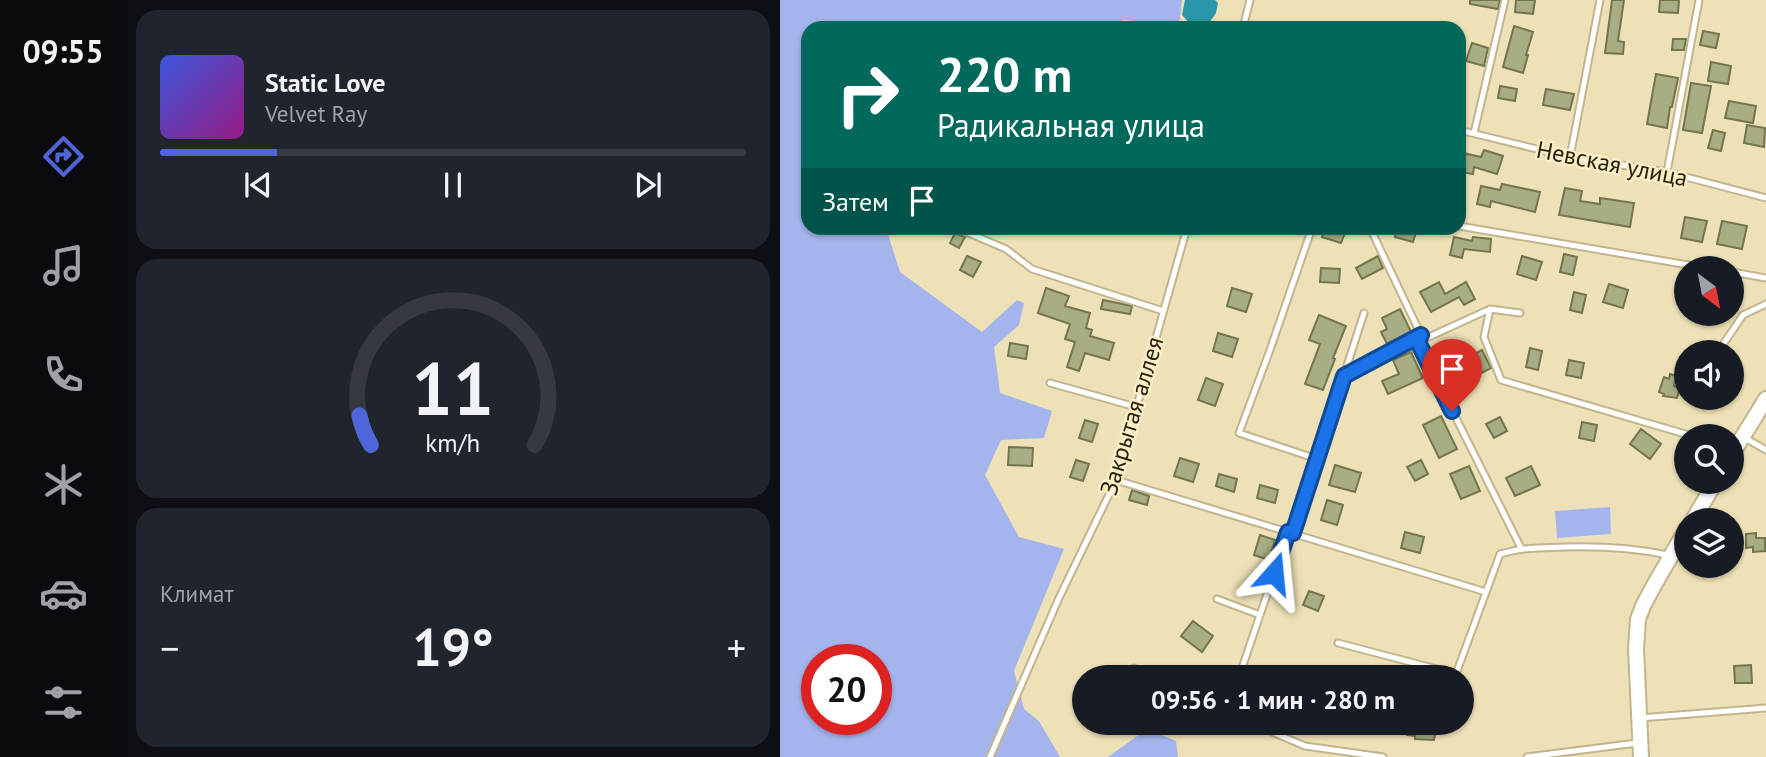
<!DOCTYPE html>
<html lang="ru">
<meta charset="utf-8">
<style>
body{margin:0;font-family:"PT Sans",sans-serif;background:#20242c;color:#f1f3f6;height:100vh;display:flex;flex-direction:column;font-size:26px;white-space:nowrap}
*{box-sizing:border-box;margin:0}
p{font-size:23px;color:#9ea1a6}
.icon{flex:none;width:38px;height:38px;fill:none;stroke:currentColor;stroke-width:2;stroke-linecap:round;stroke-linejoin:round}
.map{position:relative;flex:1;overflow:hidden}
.panel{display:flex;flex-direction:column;gap:10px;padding:10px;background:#0d0f14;width:654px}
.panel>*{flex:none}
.guide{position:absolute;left:21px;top:21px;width:665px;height:214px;border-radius:21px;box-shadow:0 2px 5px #0004;background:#00695c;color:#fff;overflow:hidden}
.needle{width:46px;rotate:148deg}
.controls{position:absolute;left:894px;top:256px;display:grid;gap:14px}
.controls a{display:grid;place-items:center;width:70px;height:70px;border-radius:50%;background:#171b24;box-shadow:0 2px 5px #0004;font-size:35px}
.speed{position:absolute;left:21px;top:644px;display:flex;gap:14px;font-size:35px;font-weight:700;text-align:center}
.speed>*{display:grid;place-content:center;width:91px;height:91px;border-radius:50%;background:#171b24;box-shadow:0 2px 5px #0004;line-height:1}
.speed .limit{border:10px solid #d22;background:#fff;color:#111}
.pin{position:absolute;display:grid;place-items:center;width:60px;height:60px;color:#fff;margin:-72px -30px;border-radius:50% 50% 50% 0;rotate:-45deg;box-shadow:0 0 7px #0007}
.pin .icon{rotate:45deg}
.me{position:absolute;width:77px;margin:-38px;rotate:18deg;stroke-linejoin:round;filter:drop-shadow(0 0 5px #0008)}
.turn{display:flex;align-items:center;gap:24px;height:147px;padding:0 21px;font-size:32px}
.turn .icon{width:91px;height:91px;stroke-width:2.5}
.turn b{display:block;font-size:49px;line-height:60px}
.then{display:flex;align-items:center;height:66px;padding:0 21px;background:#0003;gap:14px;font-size:26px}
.big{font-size:52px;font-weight:600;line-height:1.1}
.panel .widget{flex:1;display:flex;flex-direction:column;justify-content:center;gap:10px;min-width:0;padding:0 24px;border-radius:21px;background:#20242c}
.panel .dial{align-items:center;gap:0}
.dial svg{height:182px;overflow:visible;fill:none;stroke:#363941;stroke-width:7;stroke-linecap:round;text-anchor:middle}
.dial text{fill:#f1f3f6;stroke:none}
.song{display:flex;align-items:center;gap:21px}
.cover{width:84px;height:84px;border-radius:10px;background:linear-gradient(135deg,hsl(230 70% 55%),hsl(310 70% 35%))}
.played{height:7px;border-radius:4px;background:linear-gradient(90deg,#5165db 20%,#363941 20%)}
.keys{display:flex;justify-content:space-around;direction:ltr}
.heat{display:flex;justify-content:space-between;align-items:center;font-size:38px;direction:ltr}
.trip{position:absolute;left:292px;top:665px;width:402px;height:70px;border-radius:35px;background:#171b24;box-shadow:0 2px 5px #0004;font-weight:600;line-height:70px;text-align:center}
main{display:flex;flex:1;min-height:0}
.menu{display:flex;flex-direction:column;width:126px;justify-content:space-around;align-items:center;background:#090b0e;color:#9ea1a6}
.menu .icon{width:49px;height:49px}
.menu .active{color:#5165db}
.menu b{font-size:32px;color:#f1f3f6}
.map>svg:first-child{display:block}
.green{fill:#a4b5ed;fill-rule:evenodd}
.water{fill:#2a96a9}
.building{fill:#a9ad84;stroke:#72754e;stroke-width:2}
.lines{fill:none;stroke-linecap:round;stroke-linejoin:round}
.service-casing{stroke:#c2b58c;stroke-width:9}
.tertiary-casing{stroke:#c2b58c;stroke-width:18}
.service{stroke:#fff;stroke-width:5}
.tertiary{stroke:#fff;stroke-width:14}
.route-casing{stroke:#114b97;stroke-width:18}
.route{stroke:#1a73e8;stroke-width:12}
.labels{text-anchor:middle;stroke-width:5;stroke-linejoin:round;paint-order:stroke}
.street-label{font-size:24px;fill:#262111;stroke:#fceec4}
</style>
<main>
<nav class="menu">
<b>09:55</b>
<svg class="icon active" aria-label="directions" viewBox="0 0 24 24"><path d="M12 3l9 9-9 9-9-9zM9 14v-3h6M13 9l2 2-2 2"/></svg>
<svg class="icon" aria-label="music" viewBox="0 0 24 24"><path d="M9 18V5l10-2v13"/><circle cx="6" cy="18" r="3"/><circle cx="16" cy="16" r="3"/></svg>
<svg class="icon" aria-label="phone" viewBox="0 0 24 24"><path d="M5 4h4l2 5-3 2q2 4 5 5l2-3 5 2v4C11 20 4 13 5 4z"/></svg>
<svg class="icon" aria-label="climate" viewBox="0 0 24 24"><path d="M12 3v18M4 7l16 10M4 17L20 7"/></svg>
<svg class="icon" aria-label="car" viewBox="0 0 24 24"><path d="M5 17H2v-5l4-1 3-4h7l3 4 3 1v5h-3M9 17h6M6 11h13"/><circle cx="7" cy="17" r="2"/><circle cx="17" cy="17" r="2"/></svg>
<svg class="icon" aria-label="filters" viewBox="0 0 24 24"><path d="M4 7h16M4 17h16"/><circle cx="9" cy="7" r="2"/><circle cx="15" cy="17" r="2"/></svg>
</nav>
<section class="panel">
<div class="widget">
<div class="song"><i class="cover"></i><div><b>Static Love</b><p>Velvet Ray</p></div></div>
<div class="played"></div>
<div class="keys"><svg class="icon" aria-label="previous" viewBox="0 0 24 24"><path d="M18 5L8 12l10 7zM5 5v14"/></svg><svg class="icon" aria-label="pause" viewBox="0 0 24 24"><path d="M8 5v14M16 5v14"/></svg><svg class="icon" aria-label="next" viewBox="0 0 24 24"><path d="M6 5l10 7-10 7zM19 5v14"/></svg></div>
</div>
<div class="widget dial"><svg viewBox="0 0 100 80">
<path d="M14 69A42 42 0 1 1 86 69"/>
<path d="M14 69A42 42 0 0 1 9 56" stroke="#5165db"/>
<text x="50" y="56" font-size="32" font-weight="700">11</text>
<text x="50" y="72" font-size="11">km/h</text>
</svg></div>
<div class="widget"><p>Климат</p>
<div class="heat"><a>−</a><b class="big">19°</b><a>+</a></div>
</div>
</section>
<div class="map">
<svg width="986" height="757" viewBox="0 0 986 757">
<rect width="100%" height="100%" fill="#efe1b7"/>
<path class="green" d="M0,0H402L399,25L343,20L330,28H28V228H106L120,272L202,332L237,300L244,303L239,325L214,347L220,393L272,411L264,438L221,440L205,475L239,537L284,549L234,671L244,709L259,721L280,757H0ZM37,660H96V719H37Z
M830,507L831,534L777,538L775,511Z
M367,729L396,741L398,757H328Z"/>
<path class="water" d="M405,0H435L438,3L436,13L427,26L413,27L402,15Z"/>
<path class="building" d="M690,0H720L718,9L690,4Z
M736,0H755L753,14L735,12Z
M832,0H844L838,41L844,42L843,54L825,53Z
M880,0H899L898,13L879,12Z
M734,26L753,32L746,55H748L743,73L723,67Z
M923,31L939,34L936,48L920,45Z
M893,39H906L904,50H892Z
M692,43L708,48L704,66L686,61Z
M931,62L951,66L948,84L928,81Z
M876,74L898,78L892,107H890L887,128L867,124Z
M911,83L931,86L922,133L903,130Z
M720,86L737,89L735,101L718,98Z
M766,89L794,94L790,110L763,105Z
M949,101L976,106L973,123L945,118Z
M967,125L985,128L984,147L964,143Z
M933,130L945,133L941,151L928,148Z
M704,150L723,156L717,174L694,167L693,174L680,172L683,153L701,157Z
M722,184L760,192L755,212L711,201L710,207L697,204L701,186L720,190Z
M785,188L802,191L800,201L820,204V198L854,203L850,227L779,215Z
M905,217L927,221L922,242L901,238Z
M942,221L967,226L962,249L937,244Z
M545,228H567L561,243L542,237Z
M618,228L637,229L633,242L615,237Z
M175,233L185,237L179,248L170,243Z
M674,237L692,241L693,237L711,239L710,252L684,249L682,258L670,255Z
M784,254L797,257L793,275L780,272Z
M187,256L201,262L193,277L180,270Z
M598,256L603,268L582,279L576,268Z
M742,256L762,262L756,280L737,274Z
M541,268L560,269L559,283L540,282Z
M659,282L665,294L686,282L695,299L684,305L679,297L651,312L640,292Z
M829,284L848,290L843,308L823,302Z
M266,288L289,296L285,306L310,313L306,328L312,330L310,336L334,343L329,360L305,353L299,371L287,367L295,342L285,339L290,324L258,313Z
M452,288L472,294L466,312L447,306Z
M794,292L806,295L802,313L790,310Z
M323,300L352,306L350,314L321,309Z
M620,309L631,332L607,344L601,332L607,329L602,318Z
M539,315L566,326L553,358L555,359L543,390L525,384L540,344L529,340Z
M438,333L458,339L452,357L433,351Z
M230,343L248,346L246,359L228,356Z
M689,348L693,355L702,350L711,368L681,384L675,373L685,367L679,354Z
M750,348L762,351L758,370L746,367Z
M631,352L643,378L608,394L602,381L619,374L613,360Z
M789,360L804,363L801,378L786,375Z
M890,374L896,376L894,386L900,388L897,398L883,396L884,394L879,392L884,377L889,379Z
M426,378L443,384L435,406L418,400Z
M661,416L677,449L659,458L643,425Z
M720,417L727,431L714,438L706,424Z
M305,420L318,424L312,442L299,438Z
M802,422L817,425L814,441L799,438Z
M861,429L881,444L870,459L850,444Z
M229,447L253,448L252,466L228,465Z
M400,458L419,464L413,482L394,476Z
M296,460L309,464L303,481L290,477Z
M641,460L648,474L635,481L627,467Z
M555,465L581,473L575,492L549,485Z
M689,466L700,491L681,499L670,474Z
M751,466L760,485L735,496L726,478Z
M439,474L457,479L454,492L436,486Z
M480,485L498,490L495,503L477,498Z
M352,490L369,496L367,505L349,500Z
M547,500L563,505L557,525L541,520Z
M625,532L644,537L640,553L621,548Z
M976,533V538H985V551L973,552V547L966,548V534Z
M480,535L495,540L489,560L474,555Z
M529,591L544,596L538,611L523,605Z
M413,621L433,636L422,652L401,636Z
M971,665L972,683H955L954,666Z
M628,723H657L654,740L635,739V736L627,735Z"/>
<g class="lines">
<g class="service-casing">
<path id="service" d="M463,28L470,0
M679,130L790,157L887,172L986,198
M694,133L725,0
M790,157L820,0
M887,172L919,0
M679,226L926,268
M177,228L226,249L252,269L383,311
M532,228L490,350L459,433L537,459
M592,228V232L641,335L638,342L741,548
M952,272L986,278
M740,313L710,309L704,337L721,380L912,436
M638,342L710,309
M944,343L963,315L986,304
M564,376L641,335
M270,383L356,407
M965,438L986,450
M336,480L706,592
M513,533L584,313
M437,599L480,615
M558,643L676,674L720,554C744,547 761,548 785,547C820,546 854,548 888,555
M354,668L368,677
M459,677L508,532
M860,718L986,708
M471,723L525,746L603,757
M210,757L279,598L336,480L407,228
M747,757L857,743"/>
</g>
<g class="tertiary-casing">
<path id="tertiary" d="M952,454L986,399
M913,520L936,481
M861,757L856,649L858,619L863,606L873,587L906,530"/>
</g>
<use href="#service" class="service"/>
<use href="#tertiary" class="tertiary"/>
</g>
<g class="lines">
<g class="route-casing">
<path id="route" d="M494,573L508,532L513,533L564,376L641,335L638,342L672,411"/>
</g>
<use href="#route" class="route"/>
</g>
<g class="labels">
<g class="street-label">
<text transform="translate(832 164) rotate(11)" y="8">Невская улица</text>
<text transform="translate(352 416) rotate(-73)" y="8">Закрытая аллея</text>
</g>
</g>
</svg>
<div class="controls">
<a><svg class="needle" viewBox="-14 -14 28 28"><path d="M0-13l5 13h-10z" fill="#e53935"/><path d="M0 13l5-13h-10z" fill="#9ea1a6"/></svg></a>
<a><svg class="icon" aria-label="sound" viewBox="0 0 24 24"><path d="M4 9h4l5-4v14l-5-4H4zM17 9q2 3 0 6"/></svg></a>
<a><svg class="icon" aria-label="search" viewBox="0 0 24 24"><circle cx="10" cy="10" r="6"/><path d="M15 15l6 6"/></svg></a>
<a><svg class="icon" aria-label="layers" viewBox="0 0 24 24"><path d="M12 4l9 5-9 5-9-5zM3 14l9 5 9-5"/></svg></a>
</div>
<div class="speed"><div class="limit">20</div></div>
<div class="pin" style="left:672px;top:411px;background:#d93025"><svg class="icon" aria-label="arrive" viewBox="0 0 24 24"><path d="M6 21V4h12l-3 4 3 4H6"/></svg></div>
<svg class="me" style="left:494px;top:573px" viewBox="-20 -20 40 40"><path d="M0-17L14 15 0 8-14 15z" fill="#1a73e8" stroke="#fff" stroke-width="4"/></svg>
<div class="trip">09:56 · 1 мин · 280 m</div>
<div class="guide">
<div class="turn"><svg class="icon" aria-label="right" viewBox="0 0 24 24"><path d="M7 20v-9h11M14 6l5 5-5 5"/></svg><div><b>220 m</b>Радикальная улица</div></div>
<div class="then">Затем<svg class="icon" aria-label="arrive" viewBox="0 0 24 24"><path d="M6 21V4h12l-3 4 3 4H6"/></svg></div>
</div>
</div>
</main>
